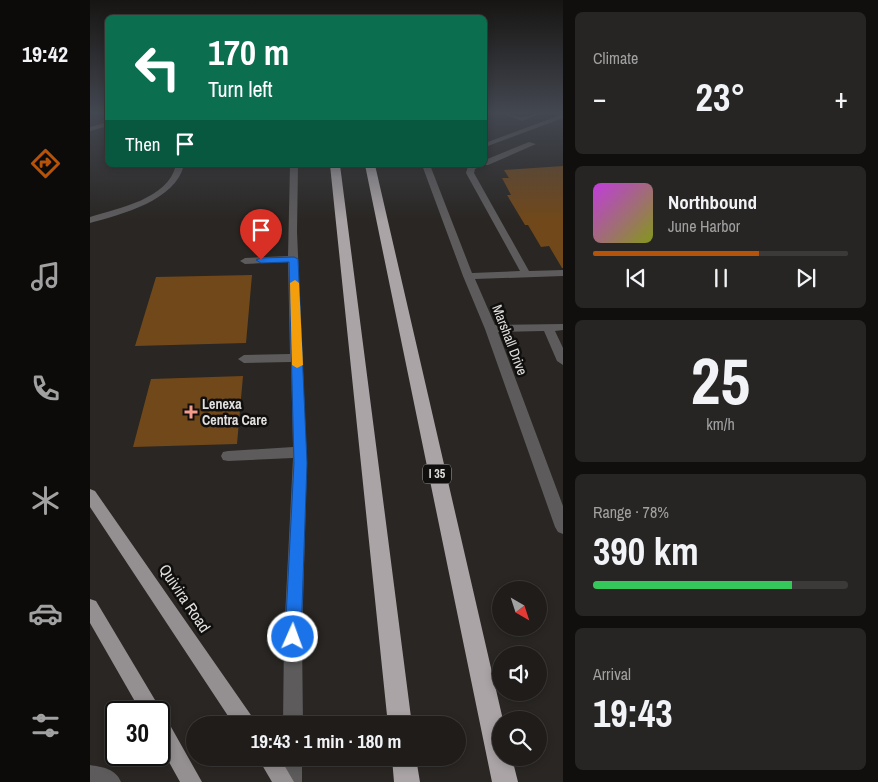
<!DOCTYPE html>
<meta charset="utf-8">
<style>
body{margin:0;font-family:"Archivo Narrow",sans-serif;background:#272523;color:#f1f3f6;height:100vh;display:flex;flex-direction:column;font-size:19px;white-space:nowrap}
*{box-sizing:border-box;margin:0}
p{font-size:16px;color:#a1a1a2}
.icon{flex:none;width:28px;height:28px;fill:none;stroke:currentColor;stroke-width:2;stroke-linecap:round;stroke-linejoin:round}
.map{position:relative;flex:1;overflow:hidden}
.details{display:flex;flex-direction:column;gap:12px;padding:12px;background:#110f0e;width:315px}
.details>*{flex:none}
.guide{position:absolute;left:15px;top:15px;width:382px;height:152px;border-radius:8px;box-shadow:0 2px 8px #0003,0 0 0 1px #3c3a39;background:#0b6e4f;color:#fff;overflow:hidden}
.needle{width:32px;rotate:141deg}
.buttons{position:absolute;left:402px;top:581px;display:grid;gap:10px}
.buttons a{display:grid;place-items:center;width:55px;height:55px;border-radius:50%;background:#1f1c1a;box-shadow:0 2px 8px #0003,0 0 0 1px #3c3a39;font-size:25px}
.speed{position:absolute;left:15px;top:701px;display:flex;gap:10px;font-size:25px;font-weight:700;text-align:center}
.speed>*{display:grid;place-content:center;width:65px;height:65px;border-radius:50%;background:#1f1c1a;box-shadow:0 2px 8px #0003,0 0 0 1px #3c3a39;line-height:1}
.speed .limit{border:2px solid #111;border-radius:8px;background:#fff;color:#111}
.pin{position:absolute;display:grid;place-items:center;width:42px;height:42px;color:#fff;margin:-51px -21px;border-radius:50% 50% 50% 0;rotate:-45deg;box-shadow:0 0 5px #0007}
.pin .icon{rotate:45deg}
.me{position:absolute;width:55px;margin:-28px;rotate:2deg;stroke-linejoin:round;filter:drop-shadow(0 0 4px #0008)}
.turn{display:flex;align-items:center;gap:18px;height:105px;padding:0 20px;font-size:22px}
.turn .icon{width:65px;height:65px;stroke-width:2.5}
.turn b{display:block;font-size:35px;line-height:42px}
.then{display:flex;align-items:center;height:48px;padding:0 20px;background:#0003;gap:10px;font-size:19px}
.big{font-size:38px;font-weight:800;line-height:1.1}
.details .card{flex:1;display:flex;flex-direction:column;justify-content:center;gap:8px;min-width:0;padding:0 18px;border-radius:8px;background:#272523}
.details .dial{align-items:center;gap:0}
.dial b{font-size:65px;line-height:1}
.song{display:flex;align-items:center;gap:15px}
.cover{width:60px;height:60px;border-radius:8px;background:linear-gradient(135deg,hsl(290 70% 55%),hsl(70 70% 35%))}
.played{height:5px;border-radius:2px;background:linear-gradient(90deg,#b45309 65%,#3c3a39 65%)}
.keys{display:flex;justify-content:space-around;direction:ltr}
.heat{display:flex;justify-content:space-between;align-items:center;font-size:28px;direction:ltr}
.charge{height:8px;border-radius:4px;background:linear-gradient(90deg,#34c759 78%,#3c3a39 0)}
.trip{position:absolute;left:96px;top:716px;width:280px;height:50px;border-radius:25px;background:#1f1c1a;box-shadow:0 2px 8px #0003,0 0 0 1px #3c3a39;font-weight:800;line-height:50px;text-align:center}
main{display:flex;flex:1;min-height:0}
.tab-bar{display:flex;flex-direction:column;width:90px;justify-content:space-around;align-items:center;background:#0c0b0a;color:#a1a1a2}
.tab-bar .icon{width:35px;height:35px}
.tab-bar .on{color:#b45309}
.tab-bar b{font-size:22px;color:#f1f3f6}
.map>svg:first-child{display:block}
.building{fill:#71481a}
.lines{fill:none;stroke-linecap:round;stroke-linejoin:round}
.minor{fill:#5d5b5c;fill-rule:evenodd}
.major{fill:#948f91;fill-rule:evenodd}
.highway{fill:#aaa4a6;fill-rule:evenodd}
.route{fill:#1a73e8;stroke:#114b97}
.slow{fill:#f59e0b}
.poi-dot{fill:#f49d8d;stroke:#100f0e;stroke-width:2}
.labels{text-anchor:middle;stroke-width:5;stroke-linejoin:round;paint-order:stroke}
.shield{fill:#100f0e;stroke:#a3a1a0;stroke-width:1}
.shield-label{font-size:12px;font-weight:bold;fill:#e2e0de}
.street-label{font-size:14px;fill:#e2e0de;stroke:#100f0e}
.poi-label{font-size:14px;font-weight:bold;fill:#e2e0de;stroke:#100f0e;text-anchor:start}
.near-street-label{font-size:16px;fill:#e2e0de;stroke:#100f0e}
</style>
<main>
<nav class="tab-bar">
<b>19:42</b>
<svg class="icon on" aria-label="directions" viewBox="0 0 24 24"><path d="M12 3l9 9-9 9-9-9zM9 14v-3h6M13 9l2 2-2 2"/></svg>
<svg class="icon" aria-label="music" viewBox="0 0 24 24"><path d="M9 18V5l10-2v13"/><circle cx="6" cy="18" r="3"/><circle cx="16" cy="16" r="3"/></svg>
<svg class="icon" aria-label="phone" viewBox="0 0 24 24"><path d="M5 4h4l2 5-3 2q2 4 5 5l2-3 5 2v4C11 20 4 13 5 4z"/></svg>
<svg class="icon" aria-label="climate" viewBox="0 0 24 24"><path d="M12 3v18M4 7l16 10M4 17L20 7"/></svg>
<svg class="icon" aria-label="car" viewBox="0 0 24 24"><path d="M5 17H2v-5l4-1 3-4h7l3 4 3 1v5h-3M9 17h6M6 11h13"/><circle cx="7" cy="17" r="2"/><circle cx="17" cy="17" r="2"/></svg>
<svg class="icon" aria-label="filters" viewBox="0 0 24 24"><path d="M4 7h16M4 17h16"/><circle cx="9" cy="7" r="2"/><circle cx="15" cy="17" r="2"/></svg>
</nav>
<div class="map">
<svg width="473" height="782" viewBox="0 0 473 782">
<rect width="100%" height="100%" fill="#292623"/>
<path class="building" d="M473,166V268H472L459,246L451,247L438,225H435L417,195H421L412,178H419L414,170Z
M162,275L156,343L45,346L66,277Z
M153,376L147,444L43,447L61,379Z"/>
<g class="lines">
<path class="minor" d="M408,112C416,112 424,117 432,117C439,117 447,112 455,112L432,121Z
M473,114V118L395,147V143Z
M18,122V126L0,131V127Z
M439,142L446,144L398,165H394L395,160Z
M86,165H94C85,201 32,214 0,223V217C29,208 78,199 86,165Z
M200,165H208L207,232L217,463L212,637L213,725H193L194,637L203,458L138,461L133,460L131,456L133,452L138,451L203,447L201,362L154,363L148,359L154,355L200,354L198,262L155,264L150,261L155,258L198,256Z
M332,165H340L382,273L430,271L376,173L378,166L393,165L385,169L384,173L439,271L473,270V276L385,279L405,325L473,324V330L465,331L473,348V365L467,361L454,331L408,332L473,506V534L468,532L465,527L395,329L373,276Z
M192,758H212V782H192Z
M0,765C13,767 26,769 31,782H0Z"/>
<path class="major" d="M0,489L5,491L163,718L166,725H144L0,507Z
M0,599L6,601L68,705L71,712L69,715L76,718L112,782H90L69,744V712H51L0,623Z
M168,758H190L204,782H182Z"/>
<path class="highway" d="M240,165H250L322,725H298Z
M275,165H285L413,720H411V758H422L428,782H402Z
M302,758H326L330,782H304Z"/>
</g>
<linearGradient id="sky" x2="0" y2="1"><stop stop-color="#171513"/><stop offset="0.51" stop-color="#434750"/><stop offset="1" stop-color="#434750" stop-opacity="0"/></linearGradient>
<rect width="473" height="221" fill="url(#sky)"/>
<path class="route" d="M204,257L208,259L217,463L211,637L209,642L203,645L198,642L195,637L204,463L199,262L171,263L166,260L171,258Z"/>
<path class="slow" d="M205,280L209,283L213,365L207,368L202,365L200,283Z"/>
<path class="poi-dot" d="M98.5 404.5h5v5h5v5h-5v5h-5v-5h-5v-5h5z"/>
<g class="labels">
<rect class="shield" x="333" y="464.5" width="28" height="19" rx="4"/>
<g class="shield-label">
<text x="347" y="478">I 35</text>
</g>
<g class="street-label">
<text transform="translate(420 340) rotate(69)" y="5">Marshall Drive</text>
</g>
<g class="poi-label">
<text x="112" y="409">Lenexa<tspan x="112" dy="16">Centra Care</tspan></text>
</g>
<g class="near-street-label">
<text transform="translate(95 598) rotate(56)" y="6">Quivira Road</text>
</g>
</g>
</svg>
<div class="buttons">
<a><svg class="needle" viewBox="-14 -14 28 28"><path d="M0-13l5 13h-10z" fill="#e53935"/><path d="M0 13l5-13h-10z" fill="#a1a1a2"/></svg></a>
<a><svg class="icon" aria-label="sound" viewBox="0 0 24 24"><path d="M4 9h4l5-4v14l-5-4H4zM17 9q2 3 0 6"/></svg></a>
<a><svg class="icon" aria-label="search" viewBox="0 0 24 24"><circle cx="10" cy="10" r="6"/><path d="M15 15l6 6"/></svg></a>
</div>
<div class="speed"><div class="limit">30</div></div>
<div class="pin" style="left:171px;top:260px;background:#d93025"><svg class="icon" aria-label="arrive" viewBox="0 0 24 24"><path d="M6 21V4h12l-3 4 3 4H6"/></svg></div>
<svg class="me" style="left:203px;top:637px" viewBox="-20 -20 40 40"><circle r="17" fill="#1a73e8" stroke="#fff" stroke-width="3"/><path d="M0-11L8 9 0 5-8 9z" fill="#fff"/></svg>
<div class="trip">19:43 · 1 min · 180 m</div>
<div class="guide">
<div class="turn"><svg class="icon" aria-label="left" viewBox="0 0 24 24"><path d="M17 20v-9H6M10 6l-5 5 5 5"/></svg><div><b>170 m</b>Turn left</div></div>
<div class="then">Then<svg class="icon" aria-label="arrive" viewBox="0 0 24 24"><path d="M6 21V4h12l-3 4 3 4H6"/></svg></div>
</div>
</div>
<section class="details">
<div class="card"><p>Climate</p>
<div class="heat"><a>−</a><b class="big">23°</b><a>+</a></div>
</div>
<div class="card">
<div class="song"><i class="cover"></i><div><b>Northbound</b><p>June Harbor</p></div></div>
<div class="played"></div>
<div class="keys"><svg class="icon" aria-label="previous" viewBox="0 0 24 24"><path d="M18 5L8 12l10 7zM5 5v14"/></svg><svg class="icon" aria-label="pause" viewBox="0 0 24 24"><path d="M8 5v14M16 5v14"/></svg><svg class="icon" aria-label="next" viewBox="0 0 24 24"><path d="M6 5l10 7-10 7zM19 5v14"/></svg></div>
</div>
<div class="card dial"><b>25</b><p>km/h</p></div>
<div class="card"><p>Range · 78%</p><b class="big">390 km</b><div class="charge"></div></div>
<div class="card"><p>Arrival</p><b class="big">19:43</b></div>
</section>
</main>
